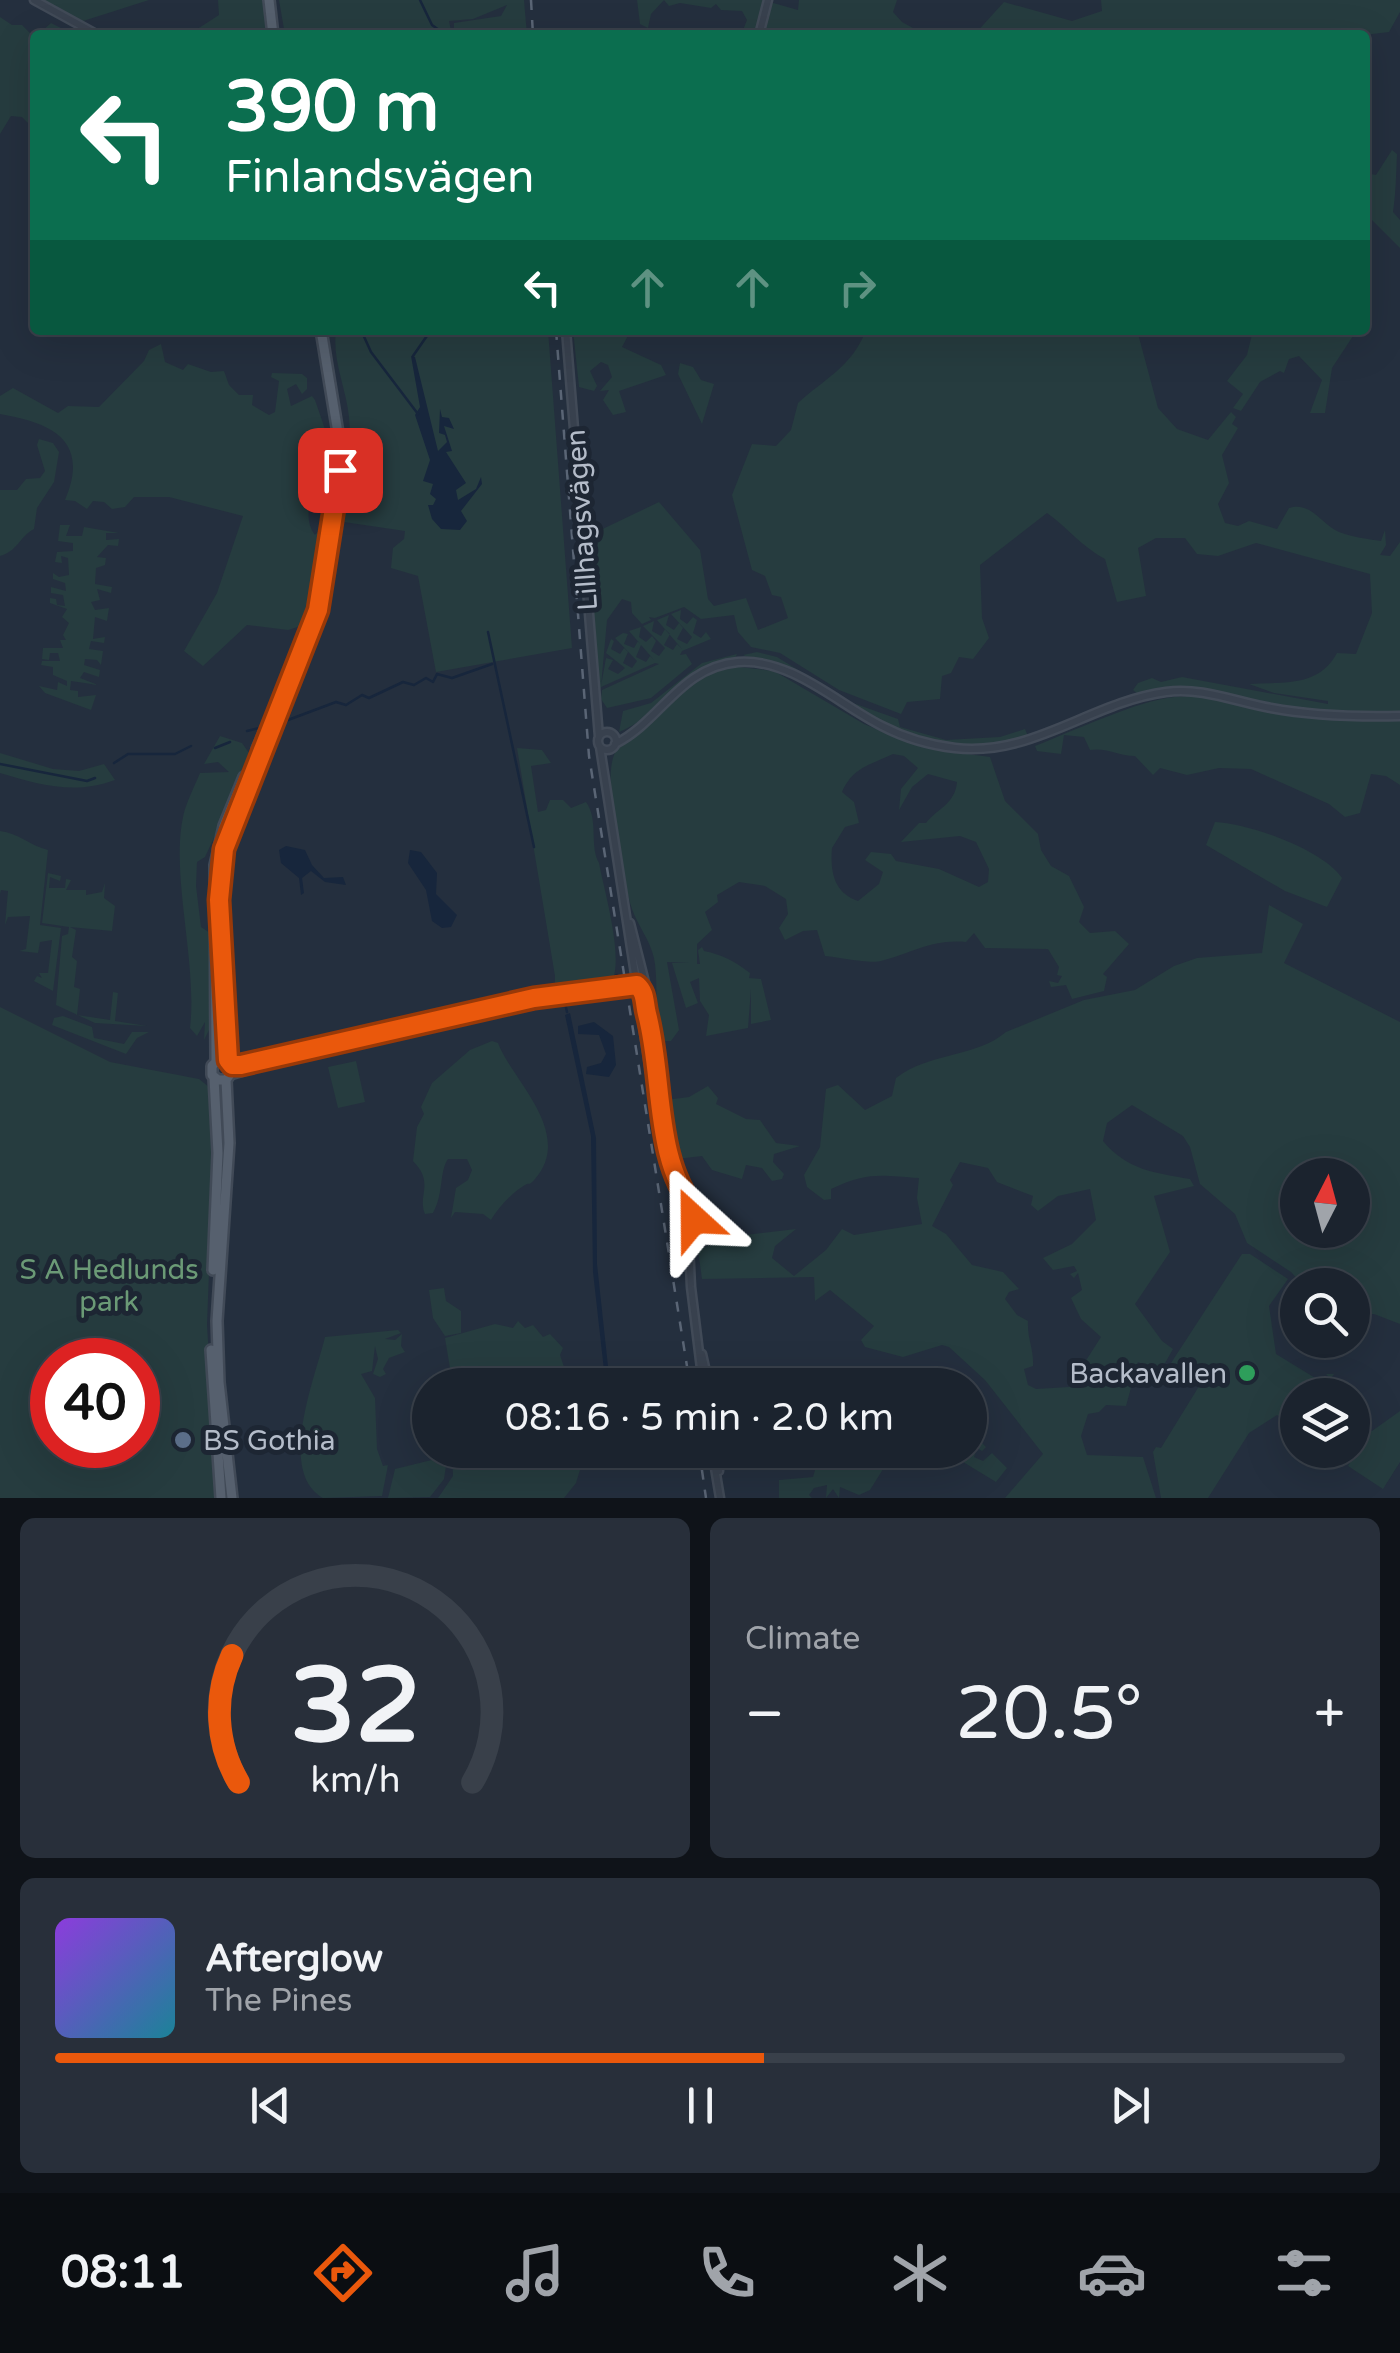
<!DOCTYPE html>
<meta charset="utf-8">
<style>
body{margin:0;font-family:"Varela Round",sans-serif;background:#282f3a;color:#f1f3f6;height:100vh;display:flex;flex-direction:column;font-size:38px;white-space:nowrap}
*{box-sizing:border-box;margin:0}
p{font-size:32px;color:#a0a4aa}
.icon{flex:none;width:55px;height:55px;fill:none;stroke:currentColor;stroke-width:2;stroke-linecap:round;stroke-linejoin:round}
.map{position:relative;height:1498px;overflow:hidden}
.sheet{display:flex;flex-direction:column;gap:20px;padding:20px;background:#0f1319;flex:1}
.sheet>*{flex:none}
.banner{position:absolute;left:30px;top:30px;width:1340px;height:305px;border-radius:10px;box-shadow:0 10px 40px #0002,0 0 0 2px #39404a;background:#0b6e4f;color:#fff;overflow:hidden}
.needle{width:65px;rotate:6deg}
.fabs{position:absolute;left:1280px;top:1158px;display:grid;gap:20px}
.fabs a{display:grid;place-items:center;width:90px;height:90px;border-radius:50%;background:#1b232e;box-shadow:0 10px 40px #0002,0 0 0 2px #39404a;font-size:50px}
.speed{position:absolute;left:30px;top:1338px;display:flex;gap:20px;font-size:50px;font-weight:700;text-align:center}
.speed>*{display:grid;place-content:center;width:130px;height:130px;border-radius:50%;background:#1b232e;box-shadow:0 10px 40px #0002,0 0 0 2px #39404a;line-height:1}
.speed .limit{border:15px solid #d22;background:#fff;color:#111}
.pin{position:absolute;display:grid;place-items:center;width:85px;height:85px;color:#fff;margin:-42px;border-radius:20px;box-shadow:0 5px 15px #0006}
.me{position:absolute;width:110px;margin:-55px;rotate:336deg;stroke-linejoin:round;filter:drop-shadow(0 0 8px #0008)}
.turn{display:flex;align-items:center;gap:35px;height:210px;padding:0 30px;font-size:45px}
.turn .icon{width:130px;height:130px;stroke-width:2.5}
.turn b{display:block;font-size:70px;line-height:85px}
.lanes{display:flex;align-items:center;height:95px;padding:0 30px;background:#0003;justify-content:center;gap:50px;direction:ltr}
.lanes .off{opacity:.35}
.big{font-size:75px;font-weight:600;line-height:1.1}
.sheet .widget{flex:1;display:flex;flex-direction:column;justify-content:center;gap:15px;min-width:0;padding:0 35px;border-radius:15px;background:#282f3a}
.sheet .dial{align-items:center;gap:0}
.dial svg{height:260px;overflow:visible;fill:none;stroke:#39404a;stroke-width:7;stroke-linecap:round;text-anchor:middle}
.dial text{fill:#f1f3f6;stroke:none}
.song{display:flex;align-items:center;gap:30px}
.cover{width:120px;height:120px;border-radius:15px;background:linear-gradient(135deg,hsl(270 70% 55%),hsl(190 70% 35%))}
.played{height:10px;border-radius:5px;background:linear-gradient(90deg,#ea580c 55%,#39404a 55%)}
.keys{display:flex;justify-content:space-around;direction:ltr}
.heat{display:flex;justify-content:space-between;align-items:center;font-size:55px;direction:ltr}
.sheet .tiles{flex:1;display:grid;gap:20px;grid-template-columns:1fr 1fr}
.widget:last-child{grid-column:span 2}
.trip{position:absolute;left:412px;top:1368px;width:575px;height:100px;border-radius:50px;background:#1b232e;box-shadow:0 10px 40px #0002,0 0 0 2px #39404a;font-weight:600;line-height:100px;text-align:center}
.dock{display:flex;height:160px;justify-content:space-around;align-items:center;background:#0b0e12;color:#a0a4aa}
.dock .icon{width:70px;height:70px}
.dock .active{color:#ea580c}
.dock b{font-size:45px;color:#f1f3f6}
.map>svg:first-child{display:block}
.green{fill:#263c3f;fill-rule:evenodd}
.water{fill:#17263c}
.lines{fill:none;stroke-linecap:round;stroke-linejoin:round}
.stream{stroke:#17263c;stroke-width:2.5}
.minor-casing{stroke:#414a57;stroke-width:11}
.major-casing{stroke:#414a57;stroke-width:14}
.minor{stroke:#38414e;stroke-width:6}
.major{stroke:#56606e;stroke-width:9}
.rail{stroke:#5a6575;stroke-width:2.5;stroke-dasharray:10 10;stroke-linecap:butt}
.route-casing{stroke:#983908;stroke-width:25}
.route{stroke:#ea580c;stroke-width:18}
.leisure-dot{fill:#2e9e5b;stroke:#1d2633;stroke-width:4}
.service-dot{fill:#5c6f8a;stroke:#1d2633;stroke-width:4}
.labels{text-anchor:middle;stroke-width:10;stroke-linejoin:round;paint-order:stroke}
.street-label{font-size:28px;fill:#b4bcc9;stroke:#1d2633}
.park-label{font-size:28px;fill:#6b9a76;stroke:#1d2633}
.poi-label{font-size:28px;fill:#b4bcc9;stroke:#1d2633;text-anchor:end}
</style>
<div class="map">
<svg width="1400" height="1498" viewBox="0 0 1400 1498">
<rect width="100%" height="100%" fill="#242f3e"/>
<path class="green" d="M39,0H149L80,22Z
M218,0H264L267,35H188L219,15Z
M279,0H524L527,35H454V23L501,16L507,5L473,19L449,21L452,35H285Z
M637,0H763L798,10L799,0H897L893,12L902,22L926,35H741L747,20L742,11L721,10L716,4L711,8L680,3L669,6L664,0L651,14L648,28L640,24Z
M1101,0H1400V12L1389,32L1364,35H974L1004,2L1072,21L1102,11Z
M0,17L12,25H22L31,34L42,31L51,23L75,35H35V130L22,117L11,116L0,134Z
M1392,150L1397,154C1396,175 1396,192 1393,212L1400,220V248L1365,213V173L1376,175Z
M336,330H548L572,648L436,672L418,576L391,568L393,548L404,539L405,531L344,522C348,487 352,452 349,417C346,387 332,361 336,330Z
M573,330H631L622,347L661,365L666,375L619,391L626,412L613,415L603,400L609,390L600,391L612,377L608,365L601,362L590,371L597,386L594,391L579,387Z
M866,330H1137L1158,408L1177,429L1208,440L1231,412L1236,417L1232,424L1238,428L1222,455L1229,483L1218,504L1225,523L1238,526L1249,521L1277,529L1289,508C1311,501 1321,524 1339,532C1352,537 1367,539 1381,541L1385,530L1386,545L1380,555L1390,556L1400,542V785L1386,776L1371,774L1360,813L1345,817L1329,804L1251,769L1219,768L1187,775L1160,768L1153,775L1135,756C1118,756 1107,747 1090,750L1084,737L1064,735L1061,754L1037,751L1035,746C1071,732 1139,700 1174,697C1225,693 1277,715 1328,718V714L1195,688L1139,695L1133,690L1138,683L1152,678L1161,682L1182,677L1328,704V701L1274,693L1249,684C1284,682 1319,687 1337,653L1356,654L1372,613L1370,574L1256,543L1218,556L1197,554L1185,538H1156L1138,548L1146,596L1117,602L1105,559C1082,547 1068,528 1047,513L980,565L982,618L989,638L973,659L959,657L951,673L942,676L940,699L907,702L901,714L839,690L780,653L751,647L738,632L734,615L701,619L684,607L655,618L649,617L651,620L642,624L632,613L631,602L622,599L607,620L601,686L606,658L613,660L608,669L618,674L625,668L606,653L611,639L614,641L611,649L620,654L624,648L628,652L623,663L632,668L637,661L615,638L623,633L628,634L624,644L634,648L638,641L641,645L636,657L646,662L650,656L654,660L629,631L641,627L639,637L646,642L652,636L656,641L651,651L659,656L665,648L643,626L654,621L652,631L661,636L665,629L670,634L664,645L673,650L677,644L682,649L657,620L669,615L666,625L674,630L679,623L683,628L677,639L687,644L692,637L671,614L681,610L680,619L687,624L693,617L697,620L693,633L701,638L706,632L711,639L682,651L680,655L686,654L692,664L651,698L607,708L601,699L602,690L659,664L655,663L601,687L599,692L588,536L659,502L700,550L708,599L714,606L746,598L758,630L788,618L781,597L772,595L765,576L752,570L732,495L752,444L776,446L791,430L798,403C824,379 852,367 866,330Z
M1253,330H1317L1328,334L1357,330L1332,368L1325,413H1310L1322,380L1299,356L1289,359L1284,373L1280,371L1260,382L1241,411L1233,408L1243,394L1227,381L1247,355Z
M161,344L165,362L183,370L188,364L211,372L224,371L229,385L239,395H253L252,405L269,415L275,412L279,381L271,377L272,373L302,374L307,378V389L302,394L296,384L287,389L291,406L312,396L315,400L329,441L331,509L327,512V484L319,476L313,479C311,498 303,520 315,535L321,528L326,529L328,547L307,624L288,630L247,625L203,666L184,651L217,593L243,516L169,497H134L125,507L112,509L104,502L93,501L87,509L75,501L65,500C90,441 53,423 0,414V396L13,388L58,413L68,406L99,407L144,361L149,350Z
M680,363L693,367L701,380L714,384L702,424L678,374Z
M39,439L53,443L59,452L54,482L37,508L34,529C19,537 18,551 0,556V490H17L26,479L40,478L45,471L37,445Z
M60,525H70L66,536H82L84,527L119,533H106V540L119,539L118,546L108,545L97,557L106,558L105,565L96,568L95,584L112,587L111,593L97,589L100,600L91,602L95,610L109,608L107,621L95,617L93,639L105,637L104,643L91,641L89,649L103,651L101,665L97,660L85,659L84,665L100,670L99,677L84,672L80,678L98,685L71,681L70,690L78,691V697L96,695L91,710L45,693L39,686L57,690L58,682L67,686V681L53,675V667L41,665L42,661H60L58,653H50L49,660L42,659L43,648H63L60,640H66L63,635L69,623L62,617L67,609L50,603V598L56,599L57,605L65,606L63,595L51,593V587L66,591L65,583L53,579V573L59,577L69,575L68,558L61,556L62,563L55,562L57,552L73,551V543L58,541Z
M757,652L777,657L850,702L898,719L900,727L946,740L1000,737L1025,729L1028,736C943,772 866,710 793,671C777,662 756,663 743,655Z
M737,654L735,658C672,673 665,714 619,732L623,711L651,703L702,663Z
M739,667L774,671L864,724L903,740L931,749L990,757L1005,801L1038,834L1041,850L1051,866L1069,876L1084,907L1079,922L1090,933L1115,931L1129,944L1103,974L1107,977L1104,991L1072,999L1066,985L1051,987L1049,981L1058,983L1062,976L1057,975L1059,967L1048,949L985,948L974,933L966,942C931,939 913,953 881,961C870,964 838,957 825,956L817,930L803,931L785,940L779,928L788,914L786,899L765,886L739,882L717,895L718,902L705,912L712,930L697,944V964H700L698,950L702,947L704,951C723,955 734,961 750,973L749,978L761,979L771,1020L751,1024V989L748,1028L706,1036L709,1015L700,1001L699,978L690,982L698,1003L686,1008L672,963H690L667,962L679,1030L671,1041H663C653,1018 659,984 654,958C650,940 638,926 632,909C623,880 600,776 616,751C624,740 645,728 656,717C680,691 703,671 739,667ZM893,754L904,756L918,768L901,789L899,810L912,787L928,774L957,782C955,804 938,808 926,823H919L901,842L960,836L976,842L989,869L988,882L979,887L939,869L896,861L891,854L871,852L865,860L883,872L879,884L858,901C834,893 830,872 832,848L845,827L859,823L854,802L842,792C853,767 870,765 893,754Z
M220,736L242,743L249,753L218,829L205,857L197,862L196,886L201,927L210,933L211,1026L204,1040L205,1022L197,1036L190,1028C198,960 168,868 185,809C189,797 195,785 200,773L229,772L218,762L204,764Z
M517,748L542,750L551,763L531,766L538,812L546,810L550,800H563L571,808L586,802C599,820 589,845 599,863C604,890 625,961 611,983L580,986L575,991L541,992L544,987L555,986V976Z
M0,753L53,769L79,771L104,764L115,780C75,795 40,785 0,773Z
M1215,822C1250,824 1322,849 1342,878L1327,907L1285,891L1206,845Z
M0,831C18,833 31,846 48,850L40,925L61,928L53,991L34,981L37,976L42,978L39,973H48L52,940L40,942L38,953L19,951L26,949L30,916L8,917L5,925L8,891L1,890L0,894Z
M48,873L61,876L60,881L50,877L49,888H65L66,879L71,880L66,890H86V895L102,892L105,883L104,898L115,906L112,931L70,927L76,930L72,957L77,961L74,987L80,989L77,1015L110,1020L113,992L118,993L115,1021L147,1026L95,1023L56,1005L62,936L68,934L69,927L42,923Z
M1269,905L1303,924L1284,963L1400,1022V1324L1374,1314L1353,1315L1352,1285H1303L1291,1272L1247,1243L1235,1214L1200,1184L1190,1147L1183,1136L1132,1105L1107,1123L1103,1141C1127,1170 1155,1173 1190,1179L1194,1186L1154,1196L1170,1252L1135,1304L1162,1341L1173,1349L1160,1372L1138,1362L1126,1406L1106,1405L1099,1412L1088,1414L1081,1436L1087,1455L1143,1457L1156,1498H1005L1043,1454L985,1380L949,1347L942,1345L903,1357L865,1347L861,1340L874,1326L830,1290L815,1301L814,1277L702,1279L698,1250L728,1237L796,1229L775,1246L772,1258L794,1276L826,1250L842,1229L854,1235L922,1224L917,1198L919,1178C879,1175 867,1172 831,1189V1199L824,1200L807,1187L804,1175L820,1147L826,1089L838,1085L865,1110L892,1096L896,1078C928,1053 977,1057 1006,1032L1084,1000L1135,990L1174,966L1197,958L1262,953ZM960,1162L988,1168L997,1182L1033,1196L1031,1205L1038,1211L1058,1196L1090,1189L1096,1220L1072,1244L1043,1258L1053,1270L1074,1266L1077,1271L1070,1274L1074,1278L1078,1273L1082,1290L1071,1298L1081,1319L1101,1337L1069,1387L1036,1389L1028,1385L1024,1369L1033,1366C1034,1349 1027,1339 1028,1321L1017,1315L1005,1299L1009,1292L1019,1289L1003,1272L972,1265L946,1234L932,1226L953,1185L950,1180ZM1298,1175H1352V1230H1298Z
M0,1007L110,1062L199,1079L209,1087L213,1166L207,1325L218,1498H0ZM52,1360H138V1445H52Z
M63,1016L92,1027L94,1038L124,1044L132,1032H149L137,1038L126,1054L52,1025L54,1018Z
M492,1041L498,1043C511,1079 575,1133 535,1179C527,1188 531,1180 522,1187C511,1194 498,1208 491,1220L483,1214L455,1212L451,1218L456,1188L468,1180L472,1170L467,1159H448C439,1172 444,1193 433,1213L425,1214C417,1196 435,1183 413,1161L417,1127L424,1114L421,1107L432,1083L470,1050Z
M356,1061L365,1102L338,1108L328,1067Z
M708,1086L718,1098L716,1104L746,1119L760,1120L776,1143L800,1146L774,1154L773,1162L784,1174L782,1179L772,1181L762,1168L746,1165L742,1179L712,1170L702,1156L677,1159L666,1100L689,1097Z
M1242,1254H1250L1288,1279L1269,1306L1276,1354L1325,1384L1330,1378L1326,1374H1334L1321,1395H1298L1297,1426L1277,1415L1249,1433L1208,1498H1161L1153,1452L1156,1447L1161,1448L1201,1383L1171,1363Z
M444,1288L446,1301L461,1311V1333L445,1336L433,1318L429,1290Z
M518,1321L525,1328L533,1325L543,1337L550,1334L563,1348L560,1355L570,1385H496L490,1379L484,1385C472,1385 463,1377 451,1374L445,1338L495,1324L513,1328Z
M398,1330L401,1333L385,1339L395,1340L402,1334L401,1346L405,1352L389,1358L383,1369L386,1374L380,1377L373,1374L378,1359L375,1346L372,1371L361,1374L375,1398L377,1449L383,1466L388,1465L382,1496L323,1498C276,1471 316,1376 325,1337Z
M1400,1411V1462L1383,1489L1348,1466L1352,1459L1347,1465L1342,1462L1350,1458L1336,1450H1352L1353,1424L1372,1431Z
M974,1435L986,1447L982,1451L977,1448L974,1457L983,1461L992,1453L1007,1468L996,1482L950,1454L953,1450H970Z
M452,1450H586L576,1483L564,1498H438L453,1476Z
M858,1450H895L870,1490L859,1495L840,1487L839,1498L833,1489L826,1498L827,1485L814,1488L809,1495L812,1498H779V1480L813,1477L817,1463Z
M440,1458L447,1459L444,1479L430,1497L388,1498L395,1469Z"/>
<path class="water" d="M411,356L415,357L438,451L447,442L445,435L439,433L440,409L442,417L449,418L454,429L444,426L452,451L446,452L466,483L456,490L458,500L476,489L481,477L482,484L461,511L467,521L460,530L441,529L432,519L428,505H433L436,499L430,494L433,484L423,481L430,460L415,415L420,407Z
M286,846L305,850L312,865L324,878L343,877L346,885L325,882L311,871L302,878L304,893L301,895L299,878L281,863L279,850Z
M410,850L421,852L437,873L436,894L457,915L451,927L442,928L432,921L426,890L408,863Z
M570,1013L596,1138L597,1264L610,1385L605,1379L593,1272L591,1136L565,1015Z
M594,1022L613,1036L616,1065L609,1077L586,1074L587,1067L601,1063L606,1054L599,1035L578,1034V1026Z"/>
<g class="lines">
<path class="stream" d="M420,0L432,25L446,35
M361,330L371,352L418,414
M413,356L431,330
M488,632L534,847
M288,720L336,702L346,705L362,695L369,698L403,682L414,685L426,678L433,682L437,674L452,678L492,664
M247,731L263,727
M215,748L230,742
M114,763L128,754H175L191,746
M0,764L87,781L95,778
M564,990L611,980L617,975
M565,1003L567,1012"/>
<g class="minor-casing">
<path id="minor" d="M34,0L98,35
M759,35L768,0
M566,330L599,737
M598 741a9 9 0 1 1 18 0a9 9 0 1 1-18 0Z
M615,744C661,721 680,667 738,662C791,658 838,704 882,726C905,738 929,745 955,748C1033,757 1091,702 1166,692C1202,687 1236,702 1271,708C1314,716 1356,717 1400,716
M600,747L651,1078L664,1150L680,1206
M630,923L648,994
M600,994L627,991L640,984
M650,1021L666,1142
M232,1065L279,1057
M232,1075L295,1055L534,998L626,984L641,987L650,1021
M680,1188L688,1204
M676 1214a10 10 0 1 1 20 0a10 10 0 1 1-20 0Z
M688,1224L691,1287L703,1385
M702,1354L709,1385
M712,1450L720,1498
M717,1450L719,1471"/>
</g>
<g class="major-casing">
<path id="major" d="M269,0L273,35
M257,749L281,695
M216,1061L215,865L224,826L244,777
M230,1062L219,899L224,849L305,649L322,596L334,528L340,445L321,330
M226,1080H218L212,1075V1066L218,1060L228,1061L233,1070L226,1080L229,1143L217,1321L219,1382L232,1498
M213,1270L218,1153L214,1078
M211,1350L221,1498"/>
</g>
<use href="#minor" class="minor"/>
<use href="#major" class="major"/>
<path class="rail" d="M531,0L533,35
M556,330L589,756L690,1385
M699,1450L706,1498"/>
</g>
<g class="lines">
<g class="route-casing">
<path id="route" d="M340,470L318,610L224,849L219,900L228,1060L232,1065H241L534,998L637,985C646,993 644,1002 647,1014C664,1078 653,1159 696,1211L694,1219"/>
</g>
<use href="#route" class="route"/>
</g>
<circle class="leisure-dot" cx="1247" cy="1373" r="10"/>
<circle class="service-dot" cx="183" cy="1440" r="10"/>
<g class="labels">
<g class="street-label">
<text transform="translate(581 520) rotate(-94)" y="10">Lillhagsvägen</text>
</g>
<g class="park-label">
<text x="109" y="1279">S A Hedlunds<tspan x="109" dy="32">park</tspan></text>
</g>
<g class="poi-label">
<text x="1227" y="1383">Backavallen</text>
<text x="203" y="1450" text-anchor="start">BS Gothia</text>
</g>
</g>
</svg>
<div class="fabs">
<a><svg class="needle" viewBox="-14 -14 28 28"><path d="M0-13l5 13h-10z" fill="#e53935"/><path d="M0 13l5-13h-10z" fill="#a0a4aa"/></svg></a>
<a><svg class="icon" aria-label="search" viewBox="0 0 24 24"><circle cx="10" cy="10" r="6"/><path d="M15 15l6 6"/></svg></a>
<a><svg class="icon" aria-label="layers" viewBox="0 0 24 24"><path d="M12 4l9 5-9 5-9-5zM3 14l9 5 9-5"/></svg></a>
</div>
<div class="speed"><div class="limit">40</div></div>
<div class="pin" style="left:340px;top:470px;background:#d93025"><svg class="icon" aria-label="arrive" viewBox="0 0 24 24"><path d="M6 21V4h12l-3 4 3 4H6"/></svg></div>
<svg class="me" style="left:694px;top:1219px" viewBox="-20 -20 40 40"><path d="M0-17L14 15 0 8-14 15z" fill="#ea580c" stroke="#fff" stroke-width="4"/></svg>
<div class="trip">08:16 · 5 min · 2.0 km</div>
<div class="banner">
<div class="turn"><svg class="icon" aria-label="left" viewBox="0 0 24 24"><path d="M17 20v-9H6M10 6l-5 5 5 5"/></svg><div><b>390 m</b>Finlandsvägen</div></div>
<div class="lanes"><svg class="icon" aria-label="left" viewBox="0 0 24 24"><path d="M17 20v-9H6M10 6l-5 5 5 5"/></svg><svg class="icon off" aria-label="ahead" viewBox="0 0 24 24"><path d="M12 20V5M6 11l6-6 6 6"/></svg><svg class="icon off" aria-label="ahead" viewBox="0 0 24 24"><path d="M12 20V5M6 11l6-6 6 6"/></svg><svg class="icon off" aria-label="right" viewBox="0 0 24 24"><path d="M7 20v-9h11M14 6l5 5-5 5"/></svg></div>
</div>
</div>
<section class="sheet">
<div class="tiles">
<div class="widget dial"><svg viewBox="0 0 100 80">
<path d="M14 69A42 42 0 1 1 86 69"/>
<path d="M14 69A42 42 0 0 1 12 30" stroke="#ea580c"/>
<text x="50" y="56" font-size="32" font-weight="700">32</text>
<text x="50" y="72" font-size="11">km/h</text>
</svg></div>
<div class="widget"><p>Climate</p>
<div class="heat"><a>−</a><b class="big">20.5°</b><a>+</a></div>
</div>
<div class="widget">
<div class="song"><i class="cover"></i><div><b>Afterglow</b><p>The Pines</p></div></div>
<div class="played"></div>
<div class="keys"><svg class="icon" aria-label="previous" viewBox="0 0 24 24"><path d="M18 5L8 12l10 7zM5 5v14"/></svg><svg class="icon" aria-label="pause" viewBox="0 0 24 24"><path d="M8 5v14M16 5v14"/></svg><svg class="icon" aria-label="next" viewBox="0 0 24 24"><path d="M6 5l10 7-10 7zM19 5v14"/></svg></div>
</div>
</div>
</section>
<nav class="dock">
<b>08:11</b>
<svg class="icon active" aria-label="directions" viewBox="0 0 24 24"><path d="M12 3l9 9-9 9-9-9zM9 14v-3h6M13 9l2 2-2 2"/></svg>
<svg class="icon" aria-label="music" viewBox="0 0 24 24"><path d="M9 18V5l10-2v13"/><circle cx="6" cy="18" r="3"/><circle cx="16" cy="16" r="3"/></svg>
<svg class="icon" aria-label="phone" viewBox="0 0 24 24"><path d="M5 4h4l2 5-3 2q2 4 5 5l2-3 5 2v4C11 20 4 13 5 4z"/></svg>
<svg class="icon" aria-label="climate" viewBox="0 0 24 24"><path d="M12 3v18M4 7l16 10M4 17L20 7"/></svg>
<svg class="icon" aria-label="car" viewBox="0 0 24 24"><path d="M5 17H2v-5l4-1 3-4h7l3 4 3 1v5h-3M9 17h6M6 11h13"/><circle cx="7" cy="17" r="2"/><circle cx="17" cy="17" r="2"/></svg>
<svg class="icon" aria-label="filters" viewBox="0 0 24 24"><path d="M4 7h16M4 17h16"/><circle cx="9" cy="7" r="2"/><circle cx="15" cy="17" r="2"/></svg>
</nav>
